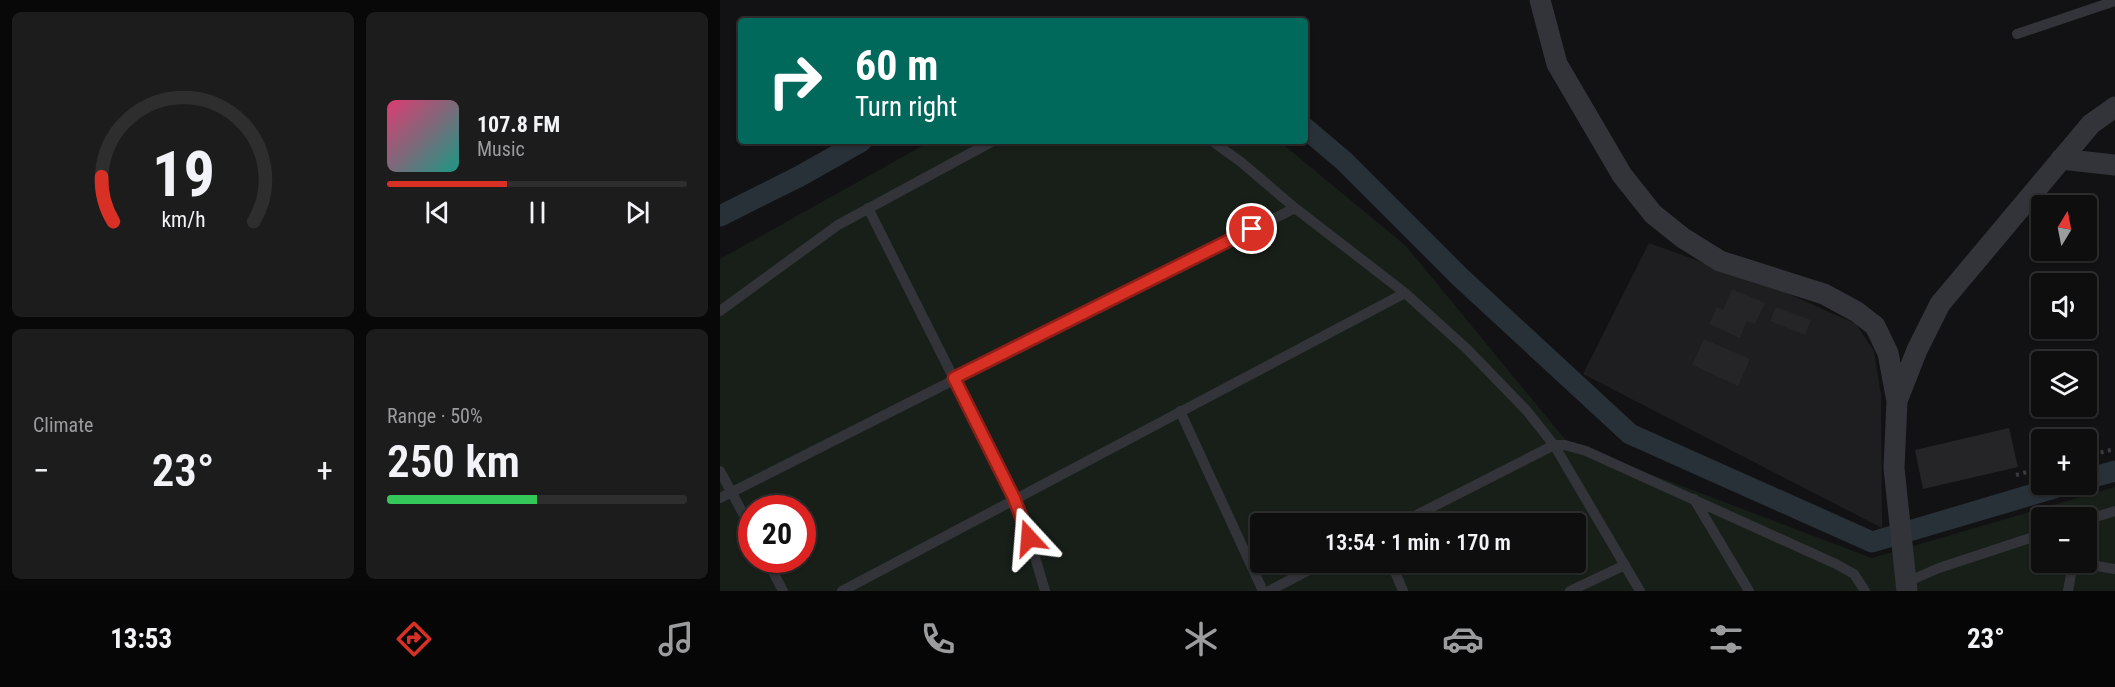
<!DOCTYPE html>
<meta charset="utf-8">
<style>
body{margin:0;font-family:"Roboto Condensed",sans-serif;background:#1c1c1d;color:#f1f3f6;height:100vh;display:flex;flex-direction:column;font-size:22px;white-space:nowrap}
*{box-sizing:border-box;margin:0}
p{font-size:20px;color:#9b9c9e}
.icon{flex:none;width:33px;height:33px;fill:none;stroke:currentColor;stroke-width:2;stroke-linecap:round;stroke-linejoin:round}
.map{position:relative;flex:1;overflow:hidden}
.details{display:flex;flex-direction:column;gap:12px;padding:12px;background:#080808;width:720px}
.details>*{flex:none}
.top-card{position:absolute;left:18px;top:18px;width:570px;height:126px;border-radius:6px;box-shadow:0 2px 4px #0004,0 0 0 2px #2e2e2f;background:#00695c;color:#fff;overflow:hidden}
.needle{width:39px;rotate:10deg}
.tools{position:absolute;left:1311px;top:195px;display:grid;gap:12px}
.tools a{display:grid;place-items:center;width:66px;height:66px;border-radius:6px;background:#0e0e0f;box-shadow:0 2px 4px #0004,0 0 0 2px #2e2e2f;font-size:30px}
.speed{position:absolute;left:18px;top:495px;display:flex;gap:12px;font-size:30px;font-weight:700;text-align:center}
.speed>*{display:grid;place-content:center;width:78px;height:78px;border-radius:50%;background:#0e0e0f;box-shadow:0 2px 4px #0004,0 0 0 2px #2e2e2f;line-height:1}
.speed .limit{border:9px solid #d22;background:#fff;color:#111}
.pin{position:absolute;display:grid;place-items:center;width:51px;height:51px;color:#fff;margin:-26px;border:3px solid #fff;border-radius:50%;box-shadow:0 2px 6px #0007}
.me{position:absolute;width:66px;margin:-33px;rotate:341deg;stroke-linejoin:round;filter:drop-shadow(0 0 4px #0008)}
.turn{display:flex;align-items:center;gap:21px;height:126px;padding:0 18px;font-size:27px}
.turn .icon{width:78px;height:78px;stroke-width:2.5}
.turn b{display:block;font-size:42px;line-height:51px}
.big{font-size:45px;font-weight:600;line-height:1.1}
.details .widget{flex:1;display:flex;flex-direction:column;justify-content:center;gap:9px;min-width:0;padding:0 21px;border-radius:9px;background:#1c1c1d}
.details .dial{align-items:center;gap:0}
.dial svg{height:156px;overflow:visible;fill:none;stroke:#2e2e2f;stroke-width:7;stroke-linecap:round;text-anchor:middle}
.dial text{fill:#f1f3f6;stroke:none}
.song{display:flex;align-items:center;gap:18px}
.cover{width:72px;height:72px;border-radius:9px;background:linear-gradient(135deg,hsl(340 70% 55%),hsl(170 70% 35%))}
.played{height:6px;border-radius:3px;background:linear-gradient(90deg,#d93025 40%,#2e2e2f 40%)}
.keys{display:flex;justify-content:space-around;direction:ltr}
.heat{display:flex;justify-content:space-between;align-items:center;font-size:33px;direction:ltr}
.charge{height:9px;border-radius:4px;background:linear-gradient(90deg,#34c759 50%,#2e2e2f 0)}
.details .tiles{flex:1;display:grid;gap:12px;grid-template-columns:repeat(2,1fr)}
.trip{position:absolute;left:530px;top:513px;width:336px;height:60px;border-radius:6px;background:#0e0e0f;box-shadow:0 2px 4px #0004,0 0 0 2px #2e2e2f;font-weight:600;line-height:60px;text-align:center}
.tab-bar{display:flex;height:96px;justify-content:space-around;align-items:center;background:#060606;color:#9b9c9e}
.tab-bar .icon{width:42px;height:42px}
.tab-bar .selected{color:#d93025}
.tab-bar b{font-size:27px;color:#f1f3f6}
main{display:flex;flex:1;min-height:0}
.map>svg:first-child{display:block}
.built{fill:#1e1e21}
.green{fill:#181f19;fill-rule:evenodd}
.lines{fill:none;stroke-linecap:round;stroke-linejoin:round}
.canal{stroke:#283038;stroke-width:21}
.building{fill:#252528}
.path{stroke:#393b40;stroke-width:4;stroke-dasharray:3 4.5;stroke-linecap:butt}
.service{stroke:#333439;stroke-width:10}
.minor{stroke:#333439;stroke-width:21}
.route-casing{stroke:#8d1f18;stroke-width:15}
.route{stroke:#d93025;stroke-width:10}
</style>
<main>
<section class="details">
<div class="tiles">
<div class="widget dial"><svg viewBox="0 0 100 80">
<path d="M14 69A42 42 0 1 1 86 69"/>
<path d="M14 69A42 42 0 0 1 8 46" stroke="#d93025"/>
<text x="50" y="56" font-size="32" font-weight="700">19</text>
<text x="50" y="72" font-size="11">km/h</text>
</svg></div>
<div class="widget">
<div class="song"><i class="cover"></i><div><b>107.8 FM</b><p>Music</p></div></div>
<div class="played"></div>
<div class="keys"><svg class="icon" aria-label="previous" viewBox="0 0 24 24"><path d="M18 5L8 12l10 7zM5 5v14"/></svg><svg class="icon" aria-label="pause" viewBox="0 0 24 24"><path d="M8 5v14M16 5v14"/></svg><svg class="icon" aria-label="next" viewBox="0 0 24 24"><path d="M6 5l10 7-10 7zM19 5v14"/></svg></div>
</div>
<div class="widget"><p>Climate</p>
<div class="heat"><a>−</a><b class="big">23°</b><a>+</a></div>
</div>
<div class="widget"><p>Range · 50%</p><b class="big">250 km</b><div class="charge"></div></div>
</div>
</section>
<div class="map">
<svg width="1395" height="591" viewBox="0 0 1395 591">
<rect width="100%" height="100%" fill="#121214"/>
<path class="built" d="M929,243L1062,291L1136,324L1154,351L1161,395L1162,528L863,374Z"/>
<path class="green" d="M211,141H559L686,246L848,443L1152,558L1395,487V591H0V259ZM32,508H82V560H32ZM1322,518H1366V562H1322ZM540,524H855V562H540Z"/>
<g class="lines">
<path class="canal" d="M585,128L624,161L740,277L910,434L1152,542L1348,484
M0,216L80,176L142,141
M1366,479L1395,471"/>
</g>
<path class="building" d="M1012,289L1045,303L1035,324L1027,321L1020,338L989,324L997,307L1003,310Z
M1056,307L1091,320L1085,335L1050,321Z
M984,339L1030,359L1018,386L972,365Z
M1289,428L1298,467L1203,489L1195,450Z"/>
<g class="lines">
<path class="path" d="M1366,456L1395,449
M1296,475L1322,468"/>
<path class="service" d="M1297,34L1395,1
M492,141L521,162L575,208L685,293L747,349L807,411L834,445L920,591
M148,208L294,498L304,520L325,591
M0,311L118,225L273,141
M460,411L543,591
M0,471L32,530
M0,498L575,208
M974,499L1029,591
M1366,520L1395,511
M679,524L834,445H845L866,451L1116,564L1134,574L1145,591
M47,560L63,591
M671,562L683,591
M1353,562L1395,569
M1187,582L1219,568L1322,534
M122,591L685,293
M549,591L604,562
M850,591L905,565
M1348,591L1353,563"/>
<path class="minor" d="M820,0L837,64L902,175L933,214L963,238L1000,261L1104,294L1137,312L1155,326L1168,353L1177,401
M1341,159L1395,165
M1187,591L1174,468L1177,401L1197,350L1220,304L1371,124L1395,107"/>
</g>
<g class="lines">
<g class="route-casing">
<path id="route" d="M309,538L294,498L234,378L532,229"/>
</g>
<use href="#route" class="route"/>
</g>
</svg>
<div class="tools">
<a><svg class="needle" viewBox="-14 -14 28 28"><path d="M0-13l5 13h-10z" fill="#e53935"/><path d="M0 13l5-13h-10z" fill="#9b9c9e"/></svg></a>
<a><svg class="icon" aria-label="sound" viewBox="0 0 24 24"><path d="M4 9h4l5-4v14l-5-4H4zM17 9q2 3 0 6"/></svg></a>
<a><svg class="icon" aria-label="layers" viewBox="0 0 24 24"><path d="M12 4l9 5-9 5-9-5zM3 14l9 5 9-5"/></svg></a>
<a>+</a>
<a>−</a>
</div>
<div class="speed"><div class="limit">20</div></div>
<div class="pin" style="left:532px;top:229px;background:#d93025"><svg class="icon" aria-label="arrive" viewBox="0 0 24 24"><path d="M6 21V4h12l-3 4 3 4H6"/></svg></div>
<svg class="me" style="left:309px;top:538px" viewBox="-20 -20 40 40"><path d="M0-17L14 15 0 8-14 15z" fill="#d93025" stroke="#fff" stroke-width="4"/></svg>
<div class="trip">13:54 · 1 min · 170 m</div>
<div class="top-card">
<div class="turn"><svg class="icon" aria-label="right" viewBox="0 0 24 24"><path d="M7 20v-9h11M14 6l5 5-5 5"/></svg><div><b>60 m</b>Turn right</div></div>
</div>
</div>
</main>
<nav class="tab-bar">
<b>13:53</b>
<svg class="icon selected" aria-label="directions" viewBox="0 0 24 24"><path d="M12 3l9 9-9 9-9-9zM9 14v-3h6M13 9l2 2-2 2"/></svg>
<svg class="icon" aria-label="music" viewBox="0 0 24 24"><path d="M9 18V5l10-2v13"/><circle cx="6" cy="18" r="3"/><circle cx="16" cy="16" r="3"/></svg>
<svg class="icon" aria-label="phone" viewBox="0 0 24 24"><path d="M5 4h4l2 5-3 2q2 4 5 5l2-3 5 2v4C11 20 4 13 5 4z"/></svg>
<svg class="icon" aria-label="climate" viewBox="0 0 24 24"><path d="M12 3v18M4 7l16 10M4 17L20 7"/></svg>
<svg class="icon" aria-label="car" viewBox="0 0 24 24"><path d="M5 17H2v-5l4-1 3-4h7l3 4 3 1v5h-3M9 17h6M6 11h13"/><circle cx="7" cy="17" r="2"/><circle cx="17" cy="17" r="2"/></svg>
<svg class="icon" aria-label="filters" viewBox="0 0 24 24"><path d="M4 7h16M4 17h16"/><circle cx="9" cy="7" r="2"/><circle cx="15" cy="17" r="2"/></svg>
<b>23°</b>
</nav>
